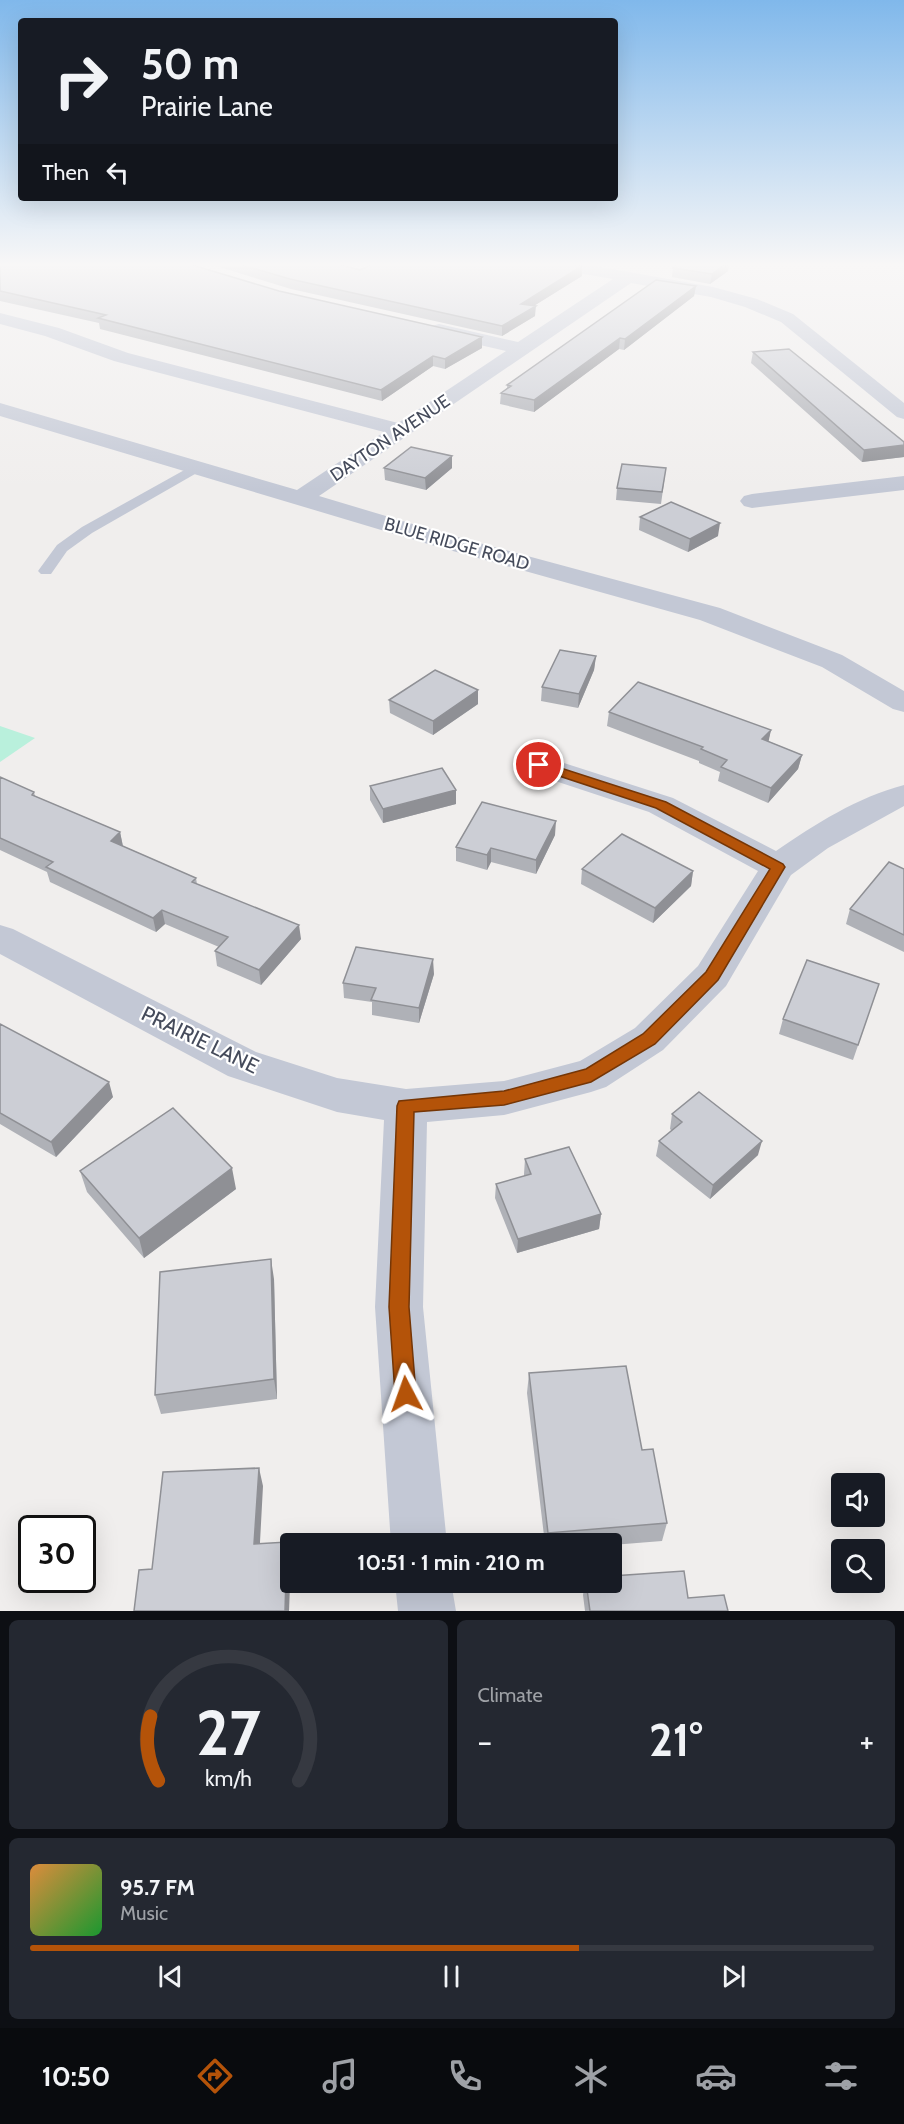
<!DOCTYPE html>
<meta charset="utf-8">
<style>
body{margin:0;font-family:Cabin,sans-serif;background:#242831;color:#f1f3f6;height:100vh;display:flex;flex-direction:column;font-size:22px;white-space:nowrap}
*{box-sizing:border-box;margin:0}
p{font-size:20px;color:#9ea1a6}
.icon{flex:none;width:33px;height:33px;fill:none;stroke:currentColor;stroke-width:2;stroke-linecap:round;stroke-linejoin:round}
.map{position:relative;height:1611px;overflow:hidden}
.details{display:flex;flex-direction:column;gap:9px;padding:9px;background:#0d0f14;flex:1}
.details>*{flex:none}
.top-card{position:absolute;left:18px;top:18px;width:600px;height:183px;border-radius:6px;box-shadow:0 6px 24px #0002;background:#171b24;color:#f1f3f6;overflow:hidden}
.controls{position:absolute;left:831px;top:1473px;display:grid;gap:12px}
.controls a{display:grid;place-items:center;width:54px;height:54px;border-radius:6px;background:#171b24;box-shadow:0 6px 24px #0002;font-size:30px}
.speed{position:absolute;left:18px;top:1515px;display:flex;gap:12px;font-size:30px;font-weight:700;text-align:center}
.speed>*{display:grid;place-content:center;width:78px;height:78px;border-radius:50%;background:#171b24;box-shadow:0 6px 24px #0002;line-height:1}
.speed .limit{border:3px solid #111;border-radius:9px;background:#fff;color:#111}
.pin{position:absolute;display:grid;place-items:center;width:51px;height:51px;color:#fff;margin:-26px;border:3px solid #fff;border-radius:50%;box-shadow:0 2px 6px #0007}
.me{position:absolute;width:66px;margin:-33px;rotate:356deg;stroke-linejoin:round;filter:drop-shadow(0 0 4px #0008)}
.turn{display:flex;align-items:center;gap:21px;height:126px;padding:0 24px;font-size:27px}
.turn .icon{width:78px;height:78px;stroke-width:2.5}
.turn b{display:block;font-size:42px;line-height:51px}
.then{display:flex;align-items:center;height:57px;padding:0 24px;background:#0003;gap:12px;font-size:22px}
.big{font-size:45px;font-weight:700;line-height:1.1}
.details .tile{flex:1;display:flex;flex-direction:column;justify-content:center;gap:9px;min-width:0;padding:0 21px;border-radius:9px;background:#242831}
.details .dial{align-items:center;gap:0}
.dial svg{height:156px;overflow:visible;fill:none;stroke:#363941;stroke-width:7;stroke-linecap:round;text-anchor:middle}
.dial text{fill:#f1f3f6;stroke:none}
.song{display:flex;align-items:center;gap:18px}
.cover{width:72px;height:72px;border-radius:9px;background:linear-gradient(135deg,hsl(30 70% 55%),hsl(130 70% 35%))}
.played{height:6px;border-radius:3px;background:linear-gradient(90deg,#b45309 65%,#363941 65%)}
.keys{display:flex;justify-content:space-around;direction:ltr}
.heat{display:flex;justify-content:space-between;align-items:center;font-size:33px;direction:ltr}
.details .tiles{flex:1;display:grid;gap:9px;grid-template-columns:1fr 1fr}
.tile:last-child{grid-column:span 2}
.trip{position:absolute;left:280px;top:1533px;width:342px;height:60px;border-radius:6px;background:#171b24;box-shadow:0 6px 24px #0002;font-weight:700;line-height:60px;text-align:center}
.tab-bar{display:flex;height:96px;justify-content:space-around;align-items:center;background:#090b0e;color:#9ea1a6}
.tab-bar .icon{width:42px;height:42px}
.tab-bar .on{color:#b45309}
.tab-bar b{font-size:27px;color:#f1f3f6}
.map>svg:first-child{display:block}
.green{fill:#b9f0dc}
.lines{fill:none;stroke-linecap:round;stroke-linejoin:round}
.service{fill:#c3c8d5;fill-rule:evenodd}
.minor{fill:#c3c8d5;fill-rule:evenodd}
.wall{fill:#afb1b7}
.shaded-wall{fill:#8f9095}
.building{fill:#ccced5;stroke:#8f9095;stroke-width:1.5}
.route{fill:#b45309;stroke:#753606;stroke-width:1.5}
.labels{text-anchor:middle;stroke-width:4.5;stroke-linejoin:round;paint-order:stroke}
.far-street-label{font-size:18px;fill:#454b5b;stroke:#fff}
.street-label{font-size:21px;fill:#454b5b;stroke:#fff}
</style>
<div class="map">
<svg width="904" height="1611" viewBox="0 0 904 1611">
<rect width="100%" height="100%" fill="#f0eeed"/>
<path class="green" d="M0,726L35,738L0,762Z"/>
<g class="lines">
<path class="service" d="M197,463L202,464L204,467L202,470L92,533L67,551L51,574H41L38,571L57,545L82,527Z"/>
<path class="minor" d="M547,264H584L713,287L757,299L793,314L904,403V419L897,417L781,322L745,307L711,297L631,283L319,496L446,534L720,608L842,655L904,691V712L893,709L822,667L700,620L428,544L0,416V403L297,490L384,432L114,361L45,336L0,324V313L59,328L128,353L398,423L506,351L432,334L430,330L432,326L439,324L518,342L613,279L555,269Z
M904,476V490L752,508L744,506L740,501L744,496L752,494Z
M539,755L673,798L776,851C815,824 858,797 904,785V806L828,848L791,875L726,986L663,1050L606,1087L591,1092L504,1115L427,1122L423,1307L447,1544H391L375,1307L384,1120L337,1112L228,1076L0,954V925L13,929L256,1052L337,1078L406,1089L504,1081L580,1061L635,1028L698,966L758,871L649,812L528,772L523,765L528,758Z
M395,1582H451L456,1611H398Z"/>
</g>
<path class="wall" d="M0,264L279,291L482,348L445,369L433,366L382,401L100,329L99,323L0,301Z
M209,264H337L360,270L582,276L533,306L535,316L502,336L291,289Z
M673,268L728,271L710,284L672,277Z
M696,286L694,296L624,350L619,349L534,412L500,404L501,393L507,388V385Z
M753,352L904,442V457L862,462L751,363Z
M384,468H452L426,490L385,480Z
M666,468L661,504L616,500L617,488Z
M640,517L718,536L688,552L639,530Z
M596,656L594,670L578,708L541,701L542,687Z
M478,690V704L433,735L390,713L389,700Z
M609,712L771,730L768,741L802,755L798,769L768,803L718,781L720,772L699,763V761L607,726Z
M0,777L34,792L35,796L120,832L123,846L196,878L197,884L301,939L261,985L217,966L215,951L219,947L165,924L156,932L50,882L47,872L0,850Z
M370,786L456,790V804L383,823L370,800Z
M555,835L536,874L491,862L487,870L456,861V847Z
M582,869L693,871L691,886L653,923L581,884Z
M904,869V952L846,924L850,909Z
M434,974L419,1023L372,1015V1002L344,998L343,983Z
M879,984L853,1060L779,1034L783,1019Z
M0,1022V1024L113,1097L56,1157L0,1124Z
M672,1114L758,1155L710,1199L656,1156L659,1141L672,1131L670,1129Z
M525,1159L601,1214L599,1229L517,1253L495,1198L496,1184L524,1176V1174Z
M80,1171L236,1189L144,1258L87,1192Z
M274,1279L277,1399L161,1414L155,1395Z
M529,1373L642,1450L667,1523L662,1541L612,1545V1544H545L527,1393Z
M585,1582H612L688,1598L728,1611H585L583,1595Z"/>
<path class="shaded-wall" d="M725,264H729L728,271L710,284L712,274Z
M582,266V276L521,314V304Z
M696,286L694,296L624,350L625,339Z
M536,306L535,316L502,336V326Z
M482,337V348L445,369V359Z
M620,338L619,349L534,412V400Z
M433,356V366L382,401L381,390Z
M904,445V457L862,462L864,450Z
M452,456V468L426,490L425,478Z
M720,523L718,536L688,552L690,539Z
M596,656L594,670L578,708L579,694Z
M478,690V704L433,735V721Z
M771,730L768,744L762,739Z
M802,755L798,769L768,803L771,788Z
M456,790V804L383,823V809Z
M556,821L555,835L536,874V860Z
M120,832L123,847L111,841Z
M491,848V862L487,870V855Z
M693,871L691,886L653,923L655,908Z
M162,910L165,924L156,932L153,918Z
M299,925L301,939L261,985L259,970Z
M433,959L434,974L419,1023V1008Z
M109,1082L113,1097L56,1157L51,1142Z
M762,1141L758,1155L710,1199L713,1185Z
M232,1168L236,1189L144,1258L139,1238Z
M601,1214L599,1229L517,1253L518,1239Z
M271,1259L274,1279L277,1399L274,1379Z
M259,1468L263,1486L259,1561L254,1544Z
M287,1542L291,1560L289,1611H285Z"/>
<path class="building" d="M0,264H189L279,291L482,337L445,359L433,356L381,390L98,318L106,315L0,291Z
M239,264H337L360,270L373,264H570L582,266L521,304L536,306L502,326L290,279Z
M678,264H725L712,274L673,268Z
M656,280L696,286L625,339L620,338L534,400L501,393L511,386L507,385Z
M789,349L904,442V445L864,450L753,352Z
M411,447L452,456L425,478L384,468Z
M622,464L666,468L662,492L617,488Z
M671,502L720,523L690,539L640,517Z
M560,650L596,656L579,694L542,687Z
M435,670L478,690L433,721L389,700Z
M638,682L771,730L762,739L802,755L771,788L721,767L727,760L701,749L703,747L609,712Z
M442,768L456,790L383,809L370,786Z
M0,777L34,792L32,795L120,832L111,841L196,878L192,882L299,925L259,970L215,951L228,937L162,910L153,918L46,867L53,862L0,838Z
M482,802L556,821L536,860L491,848L487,855L456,847Z
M622,834L693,871L655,908L582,869Z
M889,862L904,869V935L850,909Z
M356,947L433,959L419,1008L371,1000L376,988L343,983Z
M807,960L879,984L858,1045L783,1019Z
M0,1024L109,1082L51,1142L0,1113Z
M699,1092L762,1141L713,1185L659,1141L682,1122L672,1114Z
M173,1108L232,1168L139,1238L80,1171Z
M569,1147L601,1214L518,1239L496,1184L531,1174L525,1159Z
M271,1259L274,1379L155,1395L160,1272Z
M626,1366L642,1450L653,1449L667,1523L548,1533L529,1373Z
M259,1468L254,1544L287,1542L285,1611H134L139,1570L152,1569L163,1472Z
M684,1571L688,1598L724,1595L728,1611H590L586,1582H612V1576Z"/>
<linearGradient id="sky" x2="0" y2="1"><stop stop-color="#80b8eb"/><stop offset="0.54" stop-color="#f8f7f7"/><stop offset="1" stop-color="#f8f7f7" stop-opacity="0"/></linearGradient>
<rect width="904" height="490" fill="url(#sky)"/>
<path class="route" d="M539,761L666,802L783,864L785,867L718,980L655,1044L591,1082L504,1105L414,1112L409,1307L416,1394L413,1402L406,1405L398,1402L395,1394L389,1307L397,1106L399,1101L504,1091L586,1069L643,1034L706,972L770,869L656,808L535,768L533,765L535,763Z"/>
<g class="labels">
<g class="far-street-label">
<text transform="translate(390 438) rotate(-34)" y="6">DAYTON AVENUE</text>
<text transform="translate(457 544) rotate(16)" y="6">BLUE RIDGE ROAD</text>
</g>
<g class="street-label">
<text transform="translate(200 1040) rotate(26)" y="7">PRAIRIE LANE</text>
</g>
</g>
</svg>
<div class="controls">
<a><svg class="icon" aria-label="sound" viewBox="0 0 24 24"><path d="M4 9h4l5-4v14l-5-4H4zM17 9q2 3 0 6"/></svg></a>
<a><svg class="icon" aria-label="search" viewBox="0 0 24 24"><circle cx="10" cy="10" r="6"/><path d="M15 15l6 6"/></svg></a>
</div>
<div class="speed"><div class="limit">30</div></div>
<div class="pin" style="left:539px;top:765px;background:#d93025"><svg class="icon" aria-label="arrive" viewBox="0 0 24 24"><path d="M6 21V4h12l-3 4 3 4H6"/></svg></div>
<svg class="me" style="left:406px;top:1394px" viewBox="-20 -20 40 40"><path d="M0-17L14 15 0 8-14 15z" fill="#b45309" stroke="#fff" stroke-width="4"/></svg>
<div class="trip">10:51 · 1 min · 210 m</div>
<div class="top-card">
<div class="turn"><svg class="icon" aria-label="right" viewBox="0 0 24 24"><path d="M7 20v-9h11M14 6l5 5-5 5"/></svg><div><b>50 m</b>Prairie Lane</div></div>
<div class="then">Then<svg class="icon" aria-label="left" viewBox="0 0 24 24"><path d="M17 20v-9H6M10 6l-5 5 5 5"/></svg></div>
</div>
</div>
<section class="details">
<div class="tiles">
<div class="tile dial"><svg viewBox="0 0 100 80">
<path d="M14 69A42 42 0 1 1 86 69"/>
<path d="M14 69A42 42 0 0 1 10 36" stroke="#b45309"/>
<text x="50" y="56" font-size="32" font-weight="700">27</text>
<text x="50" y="72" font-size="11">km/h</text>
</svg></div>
<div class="tile"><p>Climate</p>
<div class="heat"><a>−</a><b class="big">21°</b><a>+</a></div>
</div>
<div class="tile">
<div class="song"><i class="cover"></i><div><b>95.7 FM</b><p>Music</p></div></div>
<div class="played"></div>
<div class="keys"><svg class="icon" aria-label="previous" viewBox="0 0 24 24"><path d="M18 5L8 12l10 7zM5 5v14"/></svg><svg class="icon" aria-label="pause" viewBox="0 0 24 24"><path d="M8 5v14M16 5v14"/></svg><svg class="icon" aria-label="next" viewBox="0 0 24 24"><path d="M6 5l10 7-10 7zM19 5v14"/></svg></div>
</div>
</div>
</section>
<nav class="tab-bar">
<b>10:50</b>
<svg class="icon on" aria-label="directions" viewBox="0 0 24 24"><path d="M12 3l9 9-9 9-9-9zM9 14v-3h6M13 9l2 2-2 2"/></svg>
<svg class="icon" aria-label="music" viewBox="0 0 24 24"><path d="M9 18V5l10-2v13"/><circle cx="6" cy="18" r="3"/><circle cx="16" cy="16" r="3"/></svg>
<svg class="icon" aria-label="phone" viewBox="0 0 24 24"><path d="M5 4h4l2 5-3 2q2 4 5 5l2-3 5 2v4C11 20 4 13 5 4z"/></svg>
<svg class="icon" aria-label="climate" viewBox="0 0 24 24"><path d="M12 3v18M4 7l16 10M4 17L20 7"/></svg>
<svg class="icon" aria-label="car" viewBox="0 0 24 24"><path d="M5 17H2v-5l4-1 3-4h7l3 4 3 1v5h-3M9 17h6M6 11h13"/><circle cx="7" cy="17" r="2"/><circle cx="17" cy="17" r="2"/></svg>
<svg class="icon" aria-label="filters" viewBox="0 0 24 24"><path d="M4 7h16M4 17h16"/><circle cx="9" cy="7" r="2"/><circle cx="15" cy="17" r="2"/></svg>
</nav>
